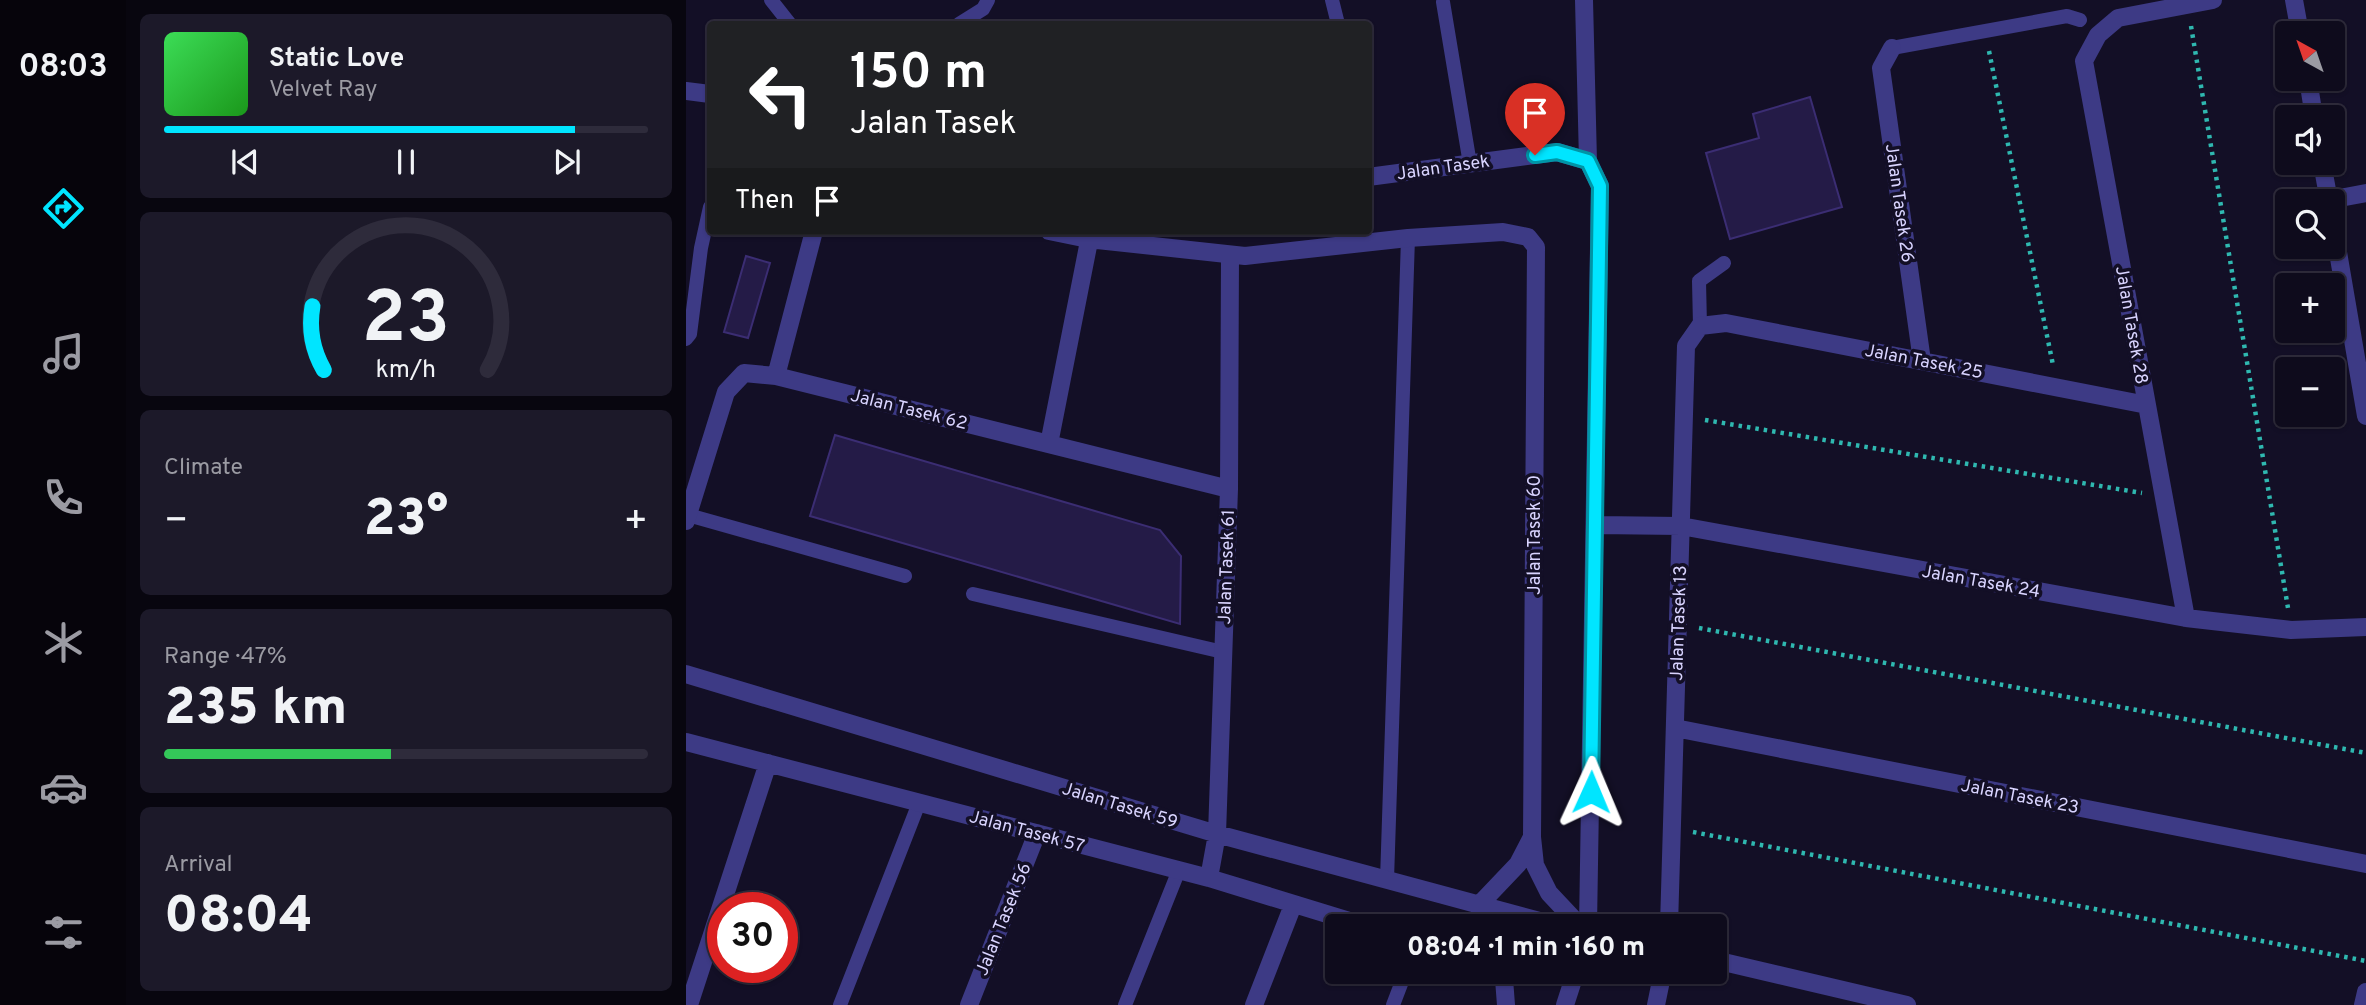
<!DOCTYPE html>
<meta charset="utf-8">
<style>
body{margin:0;font-family:Overpass,sans-serif;background:#1c1929;color:#f1f3f6;height:100vh;display:flex;flex-direction:column;font-size:26px;white-space:nowrap}
*{box-sizing:border-box;margin:0}
p{font-size:23px;color:#9b9ba3}
.icon{flex:none;width:38px;height:38px;fill:none;stroke:currentColor;stroke-width:2;stroke-linecap:round;stroke-linejoin:round}
.map{position:relative;flex:1;overflow:hidden}
.drawer{display:flex;flex-direction:column;gap:14px;padding:14px;background:#08060f;width:560px}
.drawer>*{flex:none}
.banner{position:absolute;left:21px;top:21px;width:665px;height:214px;border-radius:7px;box-shadow:0 2px 5px #0004,0 0 0 2px #2e2b3b;background:#202124;color:#fff;overflow:hidden}
.needle{width:46px;rotate:320deg}
.controls{position:absolute;left:1589px;top:21px;display:grid;gap:14px}
.controls a{display:grid;place-items:center;width:70px;height:70px;border-radius:7px;background:#0e0b1c;box-shadow:0 2px 5px #0004,0 0 0 2px #2e2b3b;font-size:35px}
.speed{position:absolute;left:21px;top:892px;display:flex;gap:14px;font-size:35px;font-weight:700;text-align:center}
.speed>*{display:grid;place-content:center;width:91px;height:91px;border-radius:50%;background:#0e0b1c;box-shadow:0 2px 5px #0004,0 0 0 2px #2e2b3b;line-height:1}
.speed .limit{border:10px solid #d22;background:#fff;color:#111}
.pin{position:absolute;display:grid;place-items:center;width:60px;height:60px;color:#fff;margin:-72px -30px;border-radius:50% 50% 50% 0;rotate:-45deg;box-shadow:0 0 7px #0007}
.pin .icon{rotate:45deg}
.me{position:absolute;width:77px;margin:-38px;rotate:1deg;stroke-linejoin:round;filter:drop-shadow(0 0 5px #0008)}
.turn{display:flex;align-items:center;gap:24px;height:147px;padding:0 28px;font-size:32px}
.turn .icon{width:91px;height:91px;stroke-width:2.5}
.turn b{display:block;font-size:49px;line-height:60px}
.then{display:flex;align-items:center;height:66px;padding:0 28px;background:#0003;gap:14px;font-size:26px}
.big{font-size:52px;font-weight:800;line-height:1.1}
.drawer .tile{flex:1;display:flex;flex-direction:column;justify-content:center;gap:10px;min-width:0;padding:0 24px;border-radius:10px;background:#1c1929}
.drawer .dial{align-items:center;gap:0}
.dial svg{height:182px;overflow:visible;fill:none;stroke:#2e2b3b;stroke-width:7;stroke-linecap:round;text-anchor:middle}
.dial text{fill:#f1f3f6;stroke:none}
.song{display:flex;align-items:center;gap:21px}
.cover{width:84px;height:84px;border-radius:10px;background:linear-gradient(135deg,hsl(130 70% 55%),hsl(120 70% 35%))}
.played{height:7px;border-radius:4px;background:linear-gradient(90deg,#00e5ff 85%,#2e2b3b 85%)}
.keys{display:flex;justify-content:space-around;direction:ltr}
.heat{display:flex;justify-content:space-between;align-items:center;font-size:38px;direction:ltr}
.charge{height:10px;border-radius:5px;background:linear-gradient(90deg,#34c759 47%,#2e2b3b 0)}
.trip{position:absolute;left:639px;top:914px;width:402px;height:70px;border-radius:7px;background:#0e0b1c;box-shadow:0 2px 5px #0004,0 0 0 2px #2e2b3b;font-weight:800;line-height:70px;text-align:center}
main{display:flex;flex:1;min-height:0}
.dock{display:flex;flex-direction:column;width:126px;justify-content:space-around;align-items:center;background:#06040b;color:#9b9ba3}
.dock .icon{width:49px;height:49px}
.dock .current{color:#00e5ff}
.dock b{font-size:32px;color:#f1f3f6}
.map>svg:first-child{display:block}
.building{fill:#241b47;stroke:#3b2d73;stroke-width:2}
.lines{fill:none;stroke-linecap:round;stroke-linejoin:round}
.path{stroke:#2fb8b0;stroke-width:4.5;stroke-dasharray:3.5 5;stroke-linecap:butt}
.service{stroke:#3d3a85;stroke-width:14}
.minor{stroke:#3d3a85;stroke-width:18}
.route-casing{stroke:#0095a6;stroke-width:18}
.route{stroke:#00e5ff;stroke-width:12}
.labels{text-anchor:middle;stroke-width:7;stroke-linejoin:round;paint-order:stroke}
.street-label{font-size:18px;fill:#d9d4ff;stroke:#130f26}
</style>
<main>
<nav class="dock">
<b>08:03</b>
<svg class="icon current" aria-label="directions" viewBox="0 0 24 24"><path d="M12 3l9 9-9 9-9-9zM9 14v-3h6M13 9l2 2-2 2"/></svg>
<svg class="icon" aria-label="music" viewBox="0 0 24 24"><path d="M9 18V5l10-2v13"/><circle cx="6" cy="18" r="3"/><circle cx="16" cy="16" r="3"/></svg>
<svg class="icon" aria-label="phone" viewBox="0 0 24 24"><path d="M5 4h4l2 5-3 2q2 4 5 5l2-3 5 2v4C11 20 4 13 5 4z"/></svg>
<svg class="icon" aria-label="climate" viewBox="0 0 24 24"><path d="M12 3v18M4 7l16 10M4 17L20 7"/></svg>
<svg class="icon" aria-label="car" viewBox="0 0 24 24"><path d="M5 17H2v-5l4-1 3-4h7l3 4 3 1v5h-3M9 17h6M6 11h13"/><circle cx="7" cy="17" r="2"/><circle cx="17" cy="17" r="2"/></svg>
<svg class="icon" aria-label="filters" viewBox="0 0 24 24"><path d="M4 7h16M4 17h16"/><circle cx="9" cy="7" r="2"/><circle cx="15" cy="17" r="2"/></svg>
</nav>
<section class="drawer">
<div class="tile">
<div class="song"><i class="cover"></i><div><b>Static Love</b><p>Velvet Ray</p></div></div>
<div class="played"></div>
<div class="keys"><svg class="icon" aria-label="previous" viewBox="0 0 24 24"><path d="M18 5L8 12l10 7zM5 5v14"/></svg><svg class="icon" aria-label="pause" viewBox="0 0 24 24"><path d="M8 5v14M16 5v14"/></svg><svg class="icon" aria-label="next" viewBox="0 0 24 24"><path d="M6 5l10 7-10 7zM19 5v14"/></svg></div>
</div>
<div class="tile dial"><svg viewBox="0 0 100 80">
<path d="M14 69A42 42 0 1 1 86 69"/>
<path d="M14 69A42 42 0 0 1 9 41" stroke="#00e5ff"/>
<text x="50" y="56" font-size="32" font-weight="700">23</text>
<text x="50" y="72" font-size="11">km/h</text>
</svg></div>
<div class="tile"><p>Climate</p>
<div class="heat"><a>−</a><b class="big">23°</b><a>+</a></div>
</div>
<div class="tile"><p>Range · 47%</p><b class="big">235 km</b><div class="charge"></div></div>
<div class="tile"><p>Arrival</p><b class="big">08:04</b></div>
</section>
<div class="map">
<svg width="1680" height="1005" viewBox="0 0 1680 1005">
<rect width="100%" height="100%" fill="#130f26"/>
<path class="building" d="M1124,97L1156,207L1044,239L1020,153L1073,138L1067,114Z
M60,256L84,263L62,338L38,332Z
M149,435L474,530L495,556L494,624L124,516Z"/>
<g class="lines">
<path class="path" d="M1505,26L1602,608
M1303,51L1367,365
M1019,420L1456,493
M1013,628L1680,753
M1007,832L1680,961"/>
<path class="service" d="M85,0L104,24
M646,0L652,24
M757,2L784,164
M273,24L297,9L302,0
M1206,48L1381,16L1394,20
M1014,326L1013,281L1038,263
M0,339L4,334L15,248L24,207
M2,515L219,576
M287,594L537,652
M701,880L722,238
M154,1005L233,803
M439,1005L493,870
M707,1005L720,971"/>
<path class="minor" d="M898,0L902,161
M1608,0L1614,33
M1206,48L1195,68L1236,361
M1622,79L1628,117
M0,91L24,94
M1636,163L1643,201
M682,177L871,152L902,161L914,186L902,926
M1643,200L1680,193
M1647,223L1680,416
M363,231L402,239L559,256L722,238L817,232L842,237L850,247L846,837L849,865L863,893L894,926
M90,376L128,231
M363,444L405,231
M0,521L40,392L58,373L90,376L543,489
M910,525L995,526L1500,618L1605,630L1680,627
M1500,618L1398,61L1412,35L1432,18L1527,0
M0,674L531,834L872,926
M989,728L1680,864
M0,742L523,878L680,926
M523,878L531,834L543,489L544,255
M793,905L832,864L846,837
M983,926L1000,346L1014,326L1040,323L1461,405
M1029,960L1221,1005
M810,971L818,979L820,1005
M3,1005L82,763
M283,1005L351,833
M568,1005L607,905
M879,1005L890,971
M970,1005L977,971
M1677,1005L1680,992"/>
</g>
<g class="lines">
<g class="route-casing">
<path id="route" d="M849,155L871,152L902,161L914,186L905,792"/>
</g>
<use href="#route" class="route"/>
</g>
<g class="labels">
<g class="street-label">
<text transform="translate(757 167) rotate(-8)" y="6">Jalan Tasek</text>
<text transform="translate(1214 203) rotate(82)" y="6">Jalan Tasek 26</text>
<text transform="translate(1446 325) rotate(80)" y="6">Jalan Tasek 28</text>
<text transform="translate(1238 361) rotate(11)" y="6">Jalan Tasek 25</text>
<text transform="translate(223 409) rotate(14)" y="6">Jalan Tasek 62</text>
<text transform="translate(848 535) rotate(-90)" y="6">Jalan Tasek 60</text>
<text transform="translate(540 567) rotate(-88)" y="6">Jalan Tasek 61</text>
<text transform="translate(1295 581) rotate(10)" y="6">Jalan Tasek 24</text>
<text transform="translate(992 623) rotate(-88)" y="6">Jalan Tasek 13</text>
<text transform="translate(1334 796) rotate(11)" y="6">Jalan Tasek 23</text>
<text transform="translate(434 805) rotate(17)" y="6">Jalan Tasek 59</text>
<text transform="translate(341 831) rotate(15)" y="6">Jalan Tasek 57</text>
<text transform="translate(317 919) rotate(-68)" y="6">Jalan Tasek 56</text>
</g>
</g>
</svg>
<div class="controls">
<a><svg class="needle" viewBox="-14 -14 28 28"><path d="M0-13l5 13h-10z" fill="#e53935"/><path d="M0 13l5-13h-10z" fill="#9b9ba3"/></svg></a>
<a><svg class="icon" aria-label="sound" viewBox="0 0 24 24"><path d="M4 9h4l5-4v14l-5-4H4zM17 9q2 3 0 6"/></svg></a>
<a><svg class="icon" aria-label="search" viewBox="0 0 24 24"><circle cx="10" cy="10" r="6"/><path d="M15 15l6 6"/></svg></a>
<a>+</a>
<a>−</a>
</div>
<div class="speed"><div class="limit">30</div></div>
<div class="pin" style="left:849px;top:155px;background:#d93025"><svg class="icon" aria-label="arrive" viewBox="0 0 24 24"><path d="M6 21V4h12l-3 4 3 4H6"/></svg></div>
<svg class="me" style="left:905px;top:792px" viewBox="-20 -20 40 40"><path d="M0-17L14 15 0 8-14 15z" fill="#00e5ff" stroke="#fff" stroke-width="4"/></svg>
<div class="trip">08:04 · 1 min · 160 m</div>
<div class="banner">
<div class="turn"><svg class="icon" aria-label="left" viewBox="0 0 24 24"><path d="M17 20v-9H6M10 6l-5 5 5 5"/></svg><div><b>150 m</b>Jalan Tasek</div></div>
<div class="then">Then<svg class="icon" aria-label="arrive" viewBox="0 0 24 24"><path d="M6 21V4h12l-3 4 3 4H6"/></svg></div>
</div>
</div>
</main>
